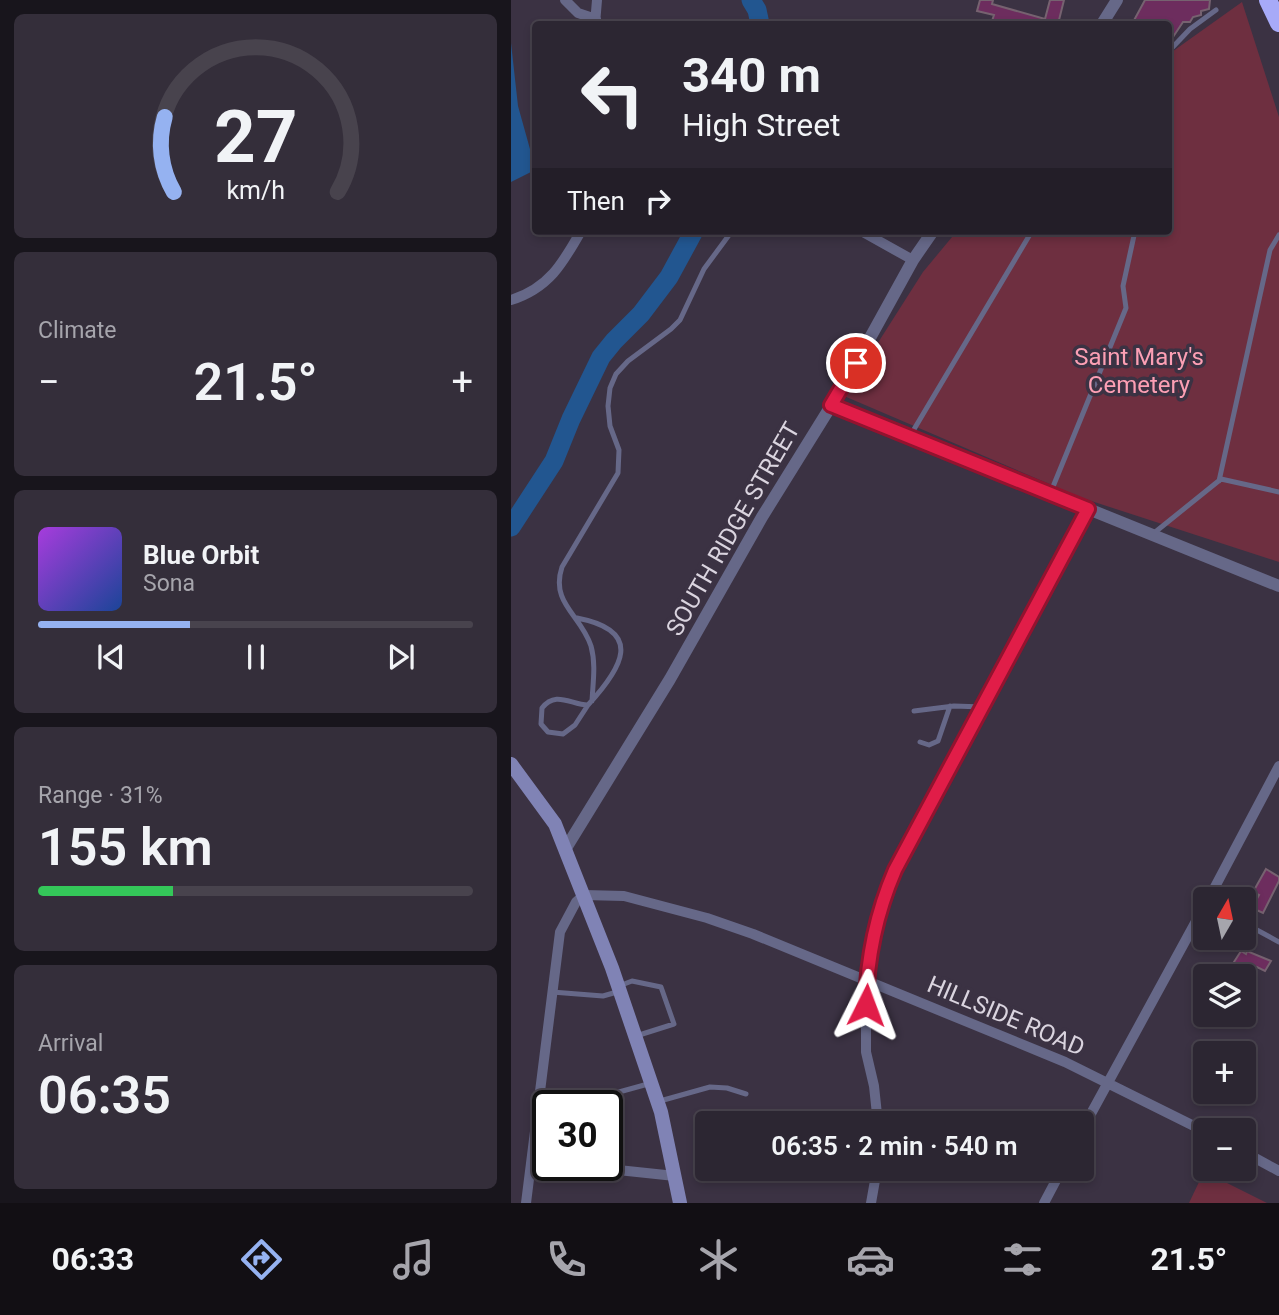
<!DOCTYPE html>
<meta charset="utf-8">
<style>
body{margin:0;font-family:Roboto,sans-serif;background:#342e3a;color:#f1f3f6;height:100vh;display:flex;flex-direction:column;font-size:26px;white-space:nowrap}
*{box-sizing:border-box;margin:0}
p{font-size:23px;color:#a6a5ac}
.icon{flex:none;width:38px;height:38px;fill:none;stroke:currentColor;stroke-width:2;stroke-linecap:round;stroke-linejoin:round}
.map{position:relative;flex:1;overflow:hidden}
.side{display:flex;flex-direction:column;gap:14px;padding:14px;background:#18151c;width:511px}
.side>*{flex:none}
.banner{position:absolute;left:21px;top:21px;width:640px;height:214px;border-radius:7px;box-shadow:0 4px 10px #0003,0 0 0 2px #48434d;background:#2c2632;color:#f1f3f6;overflow:hidden}
.needle{width:46px;rotate:9deg}
.tools{position:absolute;left:682px;top:887px;display:grid;gap:14px}
.tools a{display:grid;place-items:center;width:63px;height:63px;border-radius:7px;background:#2c2632;box-shadow:0 4px 10px #0003,0 0 0 2px #48434d;font-size:35px}
.speed{position:absolute;left:21px;top:1090px;display:flex;gap:14px;font-size:35px;font-weight:700;text-align:center}
.speed>*{display:grid;place-content:center;width:91px;height:91px;border-radius:50%;background:#2c2632;box-shadow:0 4px 10px #0003,0 0 0 2px #48434d;line-height:1}
.speed .limit{border:4px solid #111;border-radius:10px;background:#fff;color:#111}
.pin{position:absolute;display:grid;place-items:center;width:60px;height:60px;color:#fff;margin:-30px;border:4px solid #fff;border-radius:50%;box-shadow:0 2px 7px #0007}
.me{position:absolute;width:77px;margin:-38px;rotate:3deg;stroke-linejoin:round;filter:drop-shadow(0 0 5px #0008)}
.turn{display:flex;align-items:center;gap:24px;height:147px;padding:0 35px;font-size:32px}
.turn .icon{width:91px;height:91px;stroke-width:2.5}
.turn b{display:block;font-size:49px;line-height:60px}
.then{display:flex;align-items:center;height:66px;padding:0 35px;background:#0003;gap:14px;font-size:26px}
.big{font-size:52px;font-weight:600;line-height:1.1}
.side .widget{flex:1;display:flex;flex-direction:column;justify-content:center;gap:10px;min-width:0;padding:0 24px;border-radius:10px;background:#342e3a}
.side .dial{align-items:center;gap:0}
.dial svg{height:182px;overflow:visible;fill:none;stroke:#48434d;stroke-width:7;stroke-linecap:round;text-anchor:middle}
.dial text{fill:#f1f3f6;stroke:none}
.song{display:flex;align-items:center;gap:21px}
.cover{width:84px;height:84px;border-radius:10px;background:linear-gradient(135deg,hsl(280 70% 55%),hsl(220 70% 35%))}
.played{height:7px;border-radius:4px;background:linear-gradient(90deg,#95b2f1 35%,#48434d 35%)}
.keys{display:flex;justify-content:space-around;direction:ltr}
.heat{display:flex;justify-content:space-between;align-items:center;font-size:38px;direction:ltr}
.charge{height:10px;border-radius:5px;background:linear-gradient(90deg,#34c759 31%,#48434d 0)}
.trip{position:absolute;left:184px;top:1111px;width:399px;height:70px;border-radius:7px;background:#2c2632;box-shadow:0 4px 10px #0003,0 0 0 2px #48434d;font-weight:600;line-height:70px;text-align:center}
.tabs{display:flex;height:112px;justify-content:space-around;align-items:center;background:#120f14;color:#a6a5ac}
.tabs .icon{width:49px;height:49px}
.tabs .on{color:#95b2f1}
.tabs b{font-size:32px;color:#f1f3f6}
main{display:flex;flex:1;min-height:0}
.map>svg:first-child{display:block}
.green{fill:#6e2f40}
.water{fill:#225690}
.lines{fill:none;stroke-linecap:round;stroke-linejoin:round}
.river{stroke:#225690;stroke-width:19}
.building{fill:#6d2d5e;stroke:#766270;stroke-width:2}
.service{stroke:#666888;stroke-width:5}
.minor{stroke:#666888;stroke-width:10}
.tertiary{stroke:#666888;stroke-width:12}
.secondary{stroke:#8083b5;stroke-width:14}
.motorway{stroke:#a7aaf8;stroke-width:18}
.route-casing{stroke:#92132f;stroke-width:18}
.route{stroke:#e11d48;stroke-width:12}
.labels{text-anchor:middle;stroke-width:7;stroke-linejoin:round;paint-order:stroke}
.park-label{font-size:24px;fill:#fc9fb4;stroke:#3b3243}
.street-label{font-size:24px;fill:#dad4df;stroke:#3b3243}
</style>
<main>
<section class="side">
<div class="widget dial"><svg viewBox="0 0 100 80">
<path d="M14 69A42 42 0 1 1 86 69"/>
<path d="M14 69A42 42 0 0 1 10 36" stroke="#95b2f1"/>
<text x="50" y="56" font-size="32" font-weight="700">27</text>
<text x="50" y="72" font-size="11">km/h</text>
</svg></div>
<div class="widget"><p>Climate</p>
<div class="heat"><a>−</a><b class="big">21.5°</b><a>+</a></div>
</div>
<div class="widget">
<div class="song"><i class="cover"></i><div><b>Blue Orbit</b><p>Sona</p></div></div>
<div class="played"></div>
<div class="keys"><svg class="icon" aria-label="previous" viewBox="0 0 24 24"><path d="M18 5L8 12l10 7zM5 5v14"/></svg><svg class="icon" aria-label="pause" viewBox="0 0 24 24"><path d="M8 5v14M16 5v14"/></svg><svg class="icon" aria-label="next" viewBox="0 0 24 24"><path d="M6 5l10 7-10 7zM19 5v14"/></svg></div>
</div>
<div class="widget"><p>Range · 31%</p><b class="big">155 km</b><div class="charge"></div></div>
<div class="widget"><p>Arrival</p><b class="big">06:35</b></div>
</section>
<div class="map">
<svg width="768" height="1203" viewBox="0 0 768 1203">
<rect width="100%" height="100%" fill="#3b3243"/>
<path class="green" d="M731,2L768,117V562L571,498L333,396L412,272L446,231H658V54Z
M707,1179H708L756,1203H678L688,1182Z"/>
<path class="water" d="M0,43L7,106L24,167V170L0,182Z"/>
<g class="lines">
<path class="river" d="M240,0L246,10L249,24
M0,527L43,461L60,419L90,357L103,341L130,314L158,277L183,231"/>
</g>
<path class="building" d="M469,0H482L481,4L534,19L539,0H553L547,24H480L483,15L466,11Z
M634,0H699L698,9L690,11V15L682,17L679,22H672L658,43V24H621Z
M755,869L768,877V881L752,913L741,908L748,895L742,892Z
M730,951L735,954L736,951L760,961L754,971L746,967L733,991V976H714Z"/>
<g class="lines">
<path class="service" d="M658,51L679,29L705,10
M399,436L521,231
M708,481L759,250L768,235
M539,494L615,308L612,286L624,231
M643,533L710,479L768,492
M66,618C134,631 111,668 77,705C60,705 45,690 31,708L30,724L37,732L52,734L64,725L77,705
M81,701C82,682 85,664 80,646C70,615 39,603 51,567L107,473L108,450L99,426L97,406L99,388L105,374L117,361L160,329L169,320L193,269L221,231
M403,711L443,706L472,707
M409,742L418,745L427,741L439,706
M733,923L768,942
M108,986L121,981L150,987L163,1024L125,1036
M41,992L92,996L106,992
M149,1101L199,1087L216,1088L235,1094
M108,1170L99,1102L108,1092L137,1084"/>
<path class="minor" d="M54,0L67,13L85,19
M84,24L86,0
M350,231L402,260
M0,300C38,288 52,263 70,231
M697,900L768,766
M367,1124L363,1086L355,1052V981L358,949L365,920L384,870L577,509
M570,1132L695,903
M733,1152L768,1171
M21,1160L37,1162
M69,1166L164,1176
M15,1203L49,932L65,902L73,895L113,896L196,918L242,934L554,1062L695,1132
M360,1203L366,1169
M533,1203L551,1169"/>
<path class="tertiary" d="M591,24L606,0
M320,405L768,586
M55,848L159,679L251,517L333,385L402,260L422,231"/>
<path class="secondary" d="M0,764L44,824L101,968L150,1112L169,1203"/>
<path class="motorway" d="M757,0L768,23"/>
</g>
<g class="lines">
<g class="route-casing">
<path id="route" d="M345,363L320,405L577,509L384,870C365,914 356,957 355,1005"/>
</g>
<use href="#route" class="route"/>
</g>
<g class="labels">
<g class="park-label">
<text x="628" y="365">Saint Mary's<tspan x="628" dy="28">Cemetery</tspan></text>
</g>
<g class="street-label">
<text transform="translate(222 529) rotate(-60)" y="8">SOUTH RIDGE STREET</text>
<text transform="translate(495 1016) rotate(23)" y="8">HILLSIDE ROAD</text>
</g>
</g>
</svg>
<div class="tools">
<a><svg class="needle" viewBox="-14 -14 28 28"><path d="M0-13l5 13h-10z" fill="#e53935"/><path d="M0 13l5-13h-10z" fill="#a6a5ac"/></svg></a>
<a><svg class="icon" aria-label="layers" viewBox="0 0 24 24"><path d="M12 4l9 5-9 5-9-5zM3 14l9 5 9-5"/></svg></a>
<a>+</a>
<a>−</a>
</div>
<div class="speed"><div class="limit">30</div></div>
<div class="pin" style="left:345px;top:363px;background:#d93025"><svg class="icon" aria-label="arrive" viewBox="0 0 24 24"><path d="M6 21V4h12l-3 4 3 4H6"/></svg></div>
<svg class="me" style="left:355px;top:1005px" viewBox="-20 -20 40 40"><path d="M0-17L14 15 0 8-14 15z" fill="#e11d48" stroke="#fff" stroke-width="4"/></svg>
<div class="trip">06:35 · 2 min · 540 m</div>
<div class="banner">
<div class="turn"><svg class="icon" aria-label="left" viewBox="0 0 24 24"><path d="M17 20v-9H6M10 6l-5 5 5 5"/></svg><div><b>340 m</b>High Street</div></div>
<div class="then">Then<svg class="icon" aria-label="right" viewBox="0 0 24 24"><path d="M7 20v-9h11M14 6l5 5-5 5"/></svg></div>
</div>
</div>
</main>
<nav class="tabs">
<b>06:33</b>
<svg class="icon on" aria-label="directions" viewBox="0 0 24 24"><path d="M12 3l9 9-9 9-9-9zM9 14v-3h6M13 9l2 2-2 2"/></svg>
<svg class="icon" aria-label="music" viewBox="0 0 24 24"><path d="M9 18V5l10-2v13"/><circle cx="6" cy="18" r="3"/><circle cx="16" cy="16" r="3"/></svg>
<svg class="icon" aria-label="phone" viewBox="0 0 24 24"><path d="M5 4h4l2 5-3 2q2 4 5 5l2-3 5 2v4C11 20 4 13 5 4z"/></svg>
<svg class="icon" aria-label="climate" viewBox="0 0 24 24"><path d="M12 3v18M4 7l16 10M4 17L20 7"/></svg>
<svg class="icon" aria-label="car" viewBox="0 0 24 24"><path d="M5 17H2v-5l4-1 3-4h7l3 4 3 1v5h-3M9 17h6M6 11h13"/><circle cx="7" cy="17" r="2"/><circle cx="17" cy="17" r="2"/></svg>
<svg class="icon" aria-label="filters" viewBox="0 0 24 24"><path d="M4 7h16M4 17h16"/><circle cx="9" cy="7" r="2"/><circle cx="15" cy="17" r="2"/></svg>
<b>21.5°</b>
</nav>
